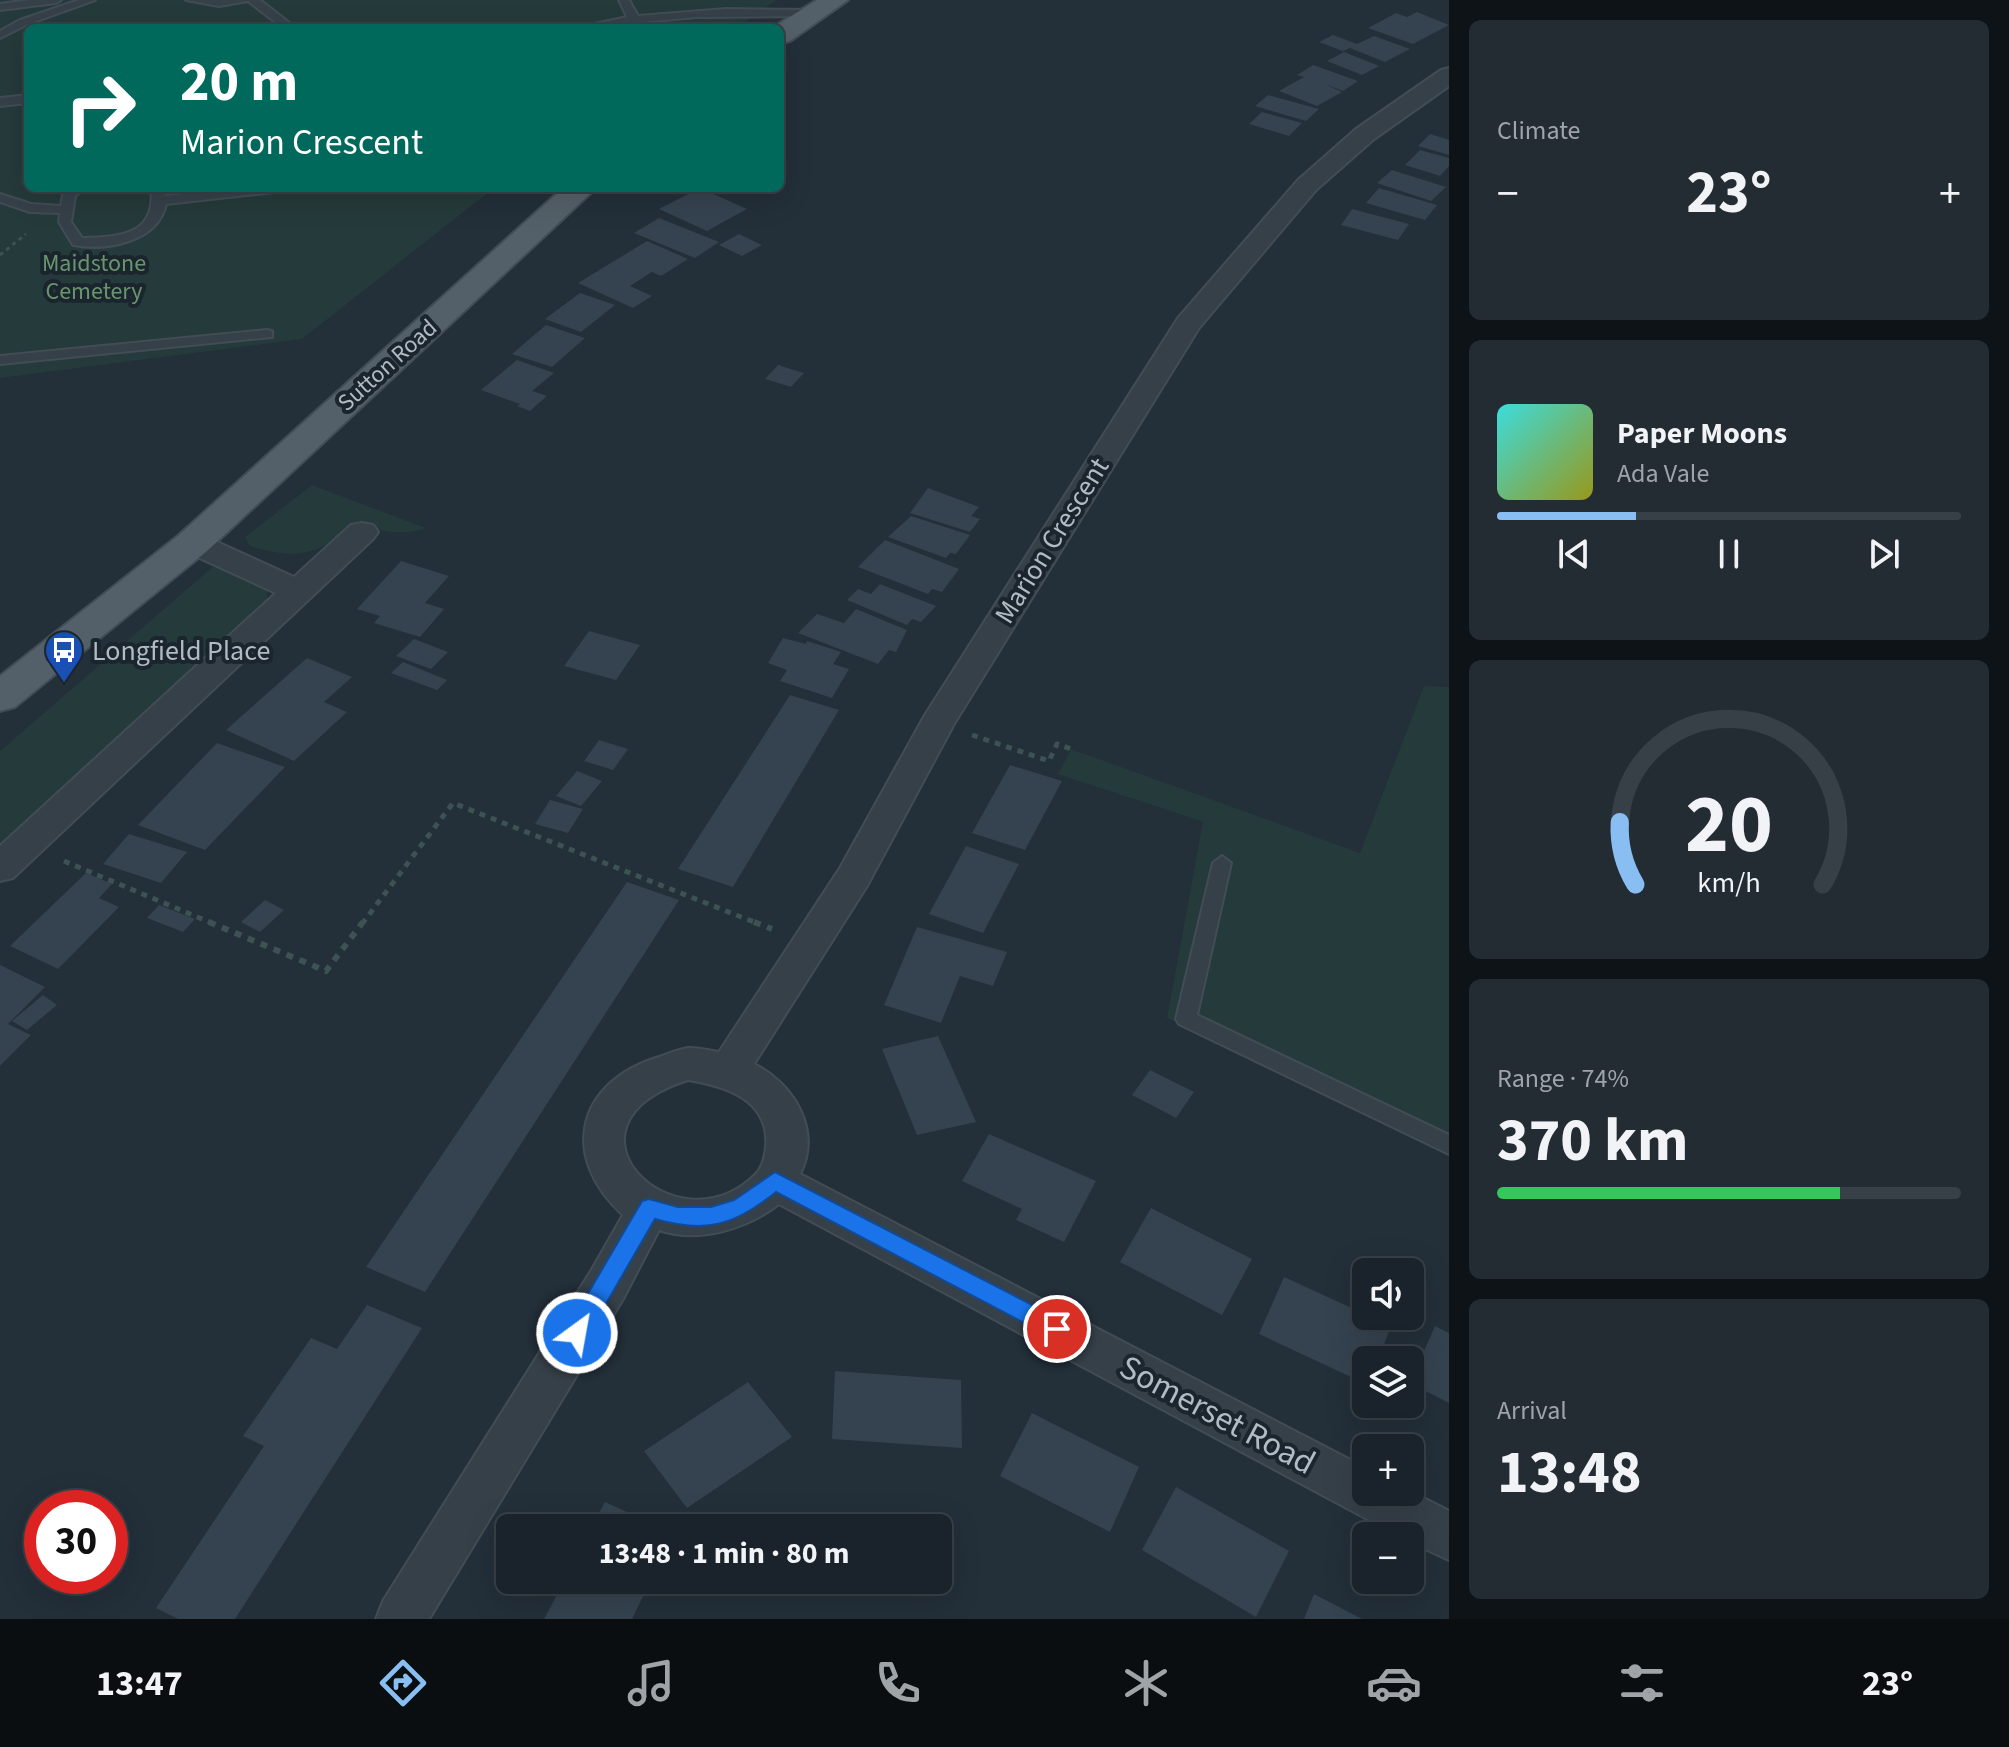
<!DOCTYPE html>
<meta charset="utf-8">
<style>
body{margin:0;font-family:"Source Sans 3",sans-serif;background:#232b33;color:#f1f3f6;height:100vh;display:flex;flex-direction:column;font-size:30px;white-space:nowrap}
*{box-sizing:border-box;margin:0}
p{font-size:26px;color:#9fa4a9}
.icon{flex:none;width:44px;height:44px;fill:none;stroke:currentColor;stroke-width:2;stroke-linecap:round;stroke-linejoin:round}
.map{position:relative;flex:1;overflow:hidden}
.drawer{display:flex;flex-direction:column;gap:20px;padding:20px;background:#0e1318;width:560px}
.drawer>*{flex:none}
.top-card{position:absolute;left:24px;top:24px;width:760px;height:168px;border-radius:12px;box-shadow:0 8px 32px #0002,0 0 0 2px #384047;background:#00695c;color:#fff;overflow:hidden}
.buttons{position:absolute;left:1352px;top:1258px;display:grid;gap:16px}
.buttons a{display:grid;place-items:center;width:72px;height:72px;border-radius:12px;background:#1a232b;box-shadow:0 8px 32px #0002,0 0 0 2px #384047;font-size:40px}
.speed{position:absolute;left:24px;top:1490px;display:flex;gap:16px;font-size:40px;font-weight:700;text-align:center}
.speed>*{display:grid;place-content:center;width:104px;height:104px;border-radius:50%;background:#1a232b;box-shadow:0 8px 32px #0002,0 0 0 2px #384047;line-height:1}
.speed .limit{border:12px solid #d22;background:#fff;color:#111}
.pin{position:absolute;display:grid;place-items:center;width:68px;height:68px;color:#fff;margin:-34px;border:4px solid #fff;border-radius:50%;box-shadow:0 2px 8px #0007}
.me{position:absolute;width:88px;margin:-44px;rotate:32deg;stroke-linejoin:round;filter:drop-shadow(0 0 6px #0008)}
.turn{display:flex;align-items:center;gap:28px;height:168px;padding:0 24px;font-size:36px}
.turn .icon{width:104px;height:104px;stroke-width:2.5}
.turn b{display:block;font-size:56px;line-height:68px}
.big{font-size:60px;font-weight:700;line-height:1.1}
.drawer .widget{flex:1;display:flex;flex-direction:column;justify-content:center;gap:12px;min-width:0;padding:0 28px;border-radius:12px;background:#232b33}
.drawer .dial{align-items:center;gap:0}
.dial svg{height:208px;overflow:visible;fill:none;stroke:#384047;stroke-width:7;stroke-linecap:round;text-anchor:middle}
.dial text{fill:#f1f3f6;stroke:none}
.song{display:flex;align-items:center;gap:24px}
.cover{width:96px;height:96px;border-radius:12px;background:linear-gradient(135deg,hsl(180 70% 55%),hsl(60 70% 35%))}
.played{height:8px;border-radius:4px;background:linear-gradient(90deg,#89bef3 30%,#384047 30%)}
.keys{display:flex;justify-content:space-around;direction:ltr}
.heat{display:flex;justify-content:space-between;align-items:center;font-size:44px;direction:ltr}
.charge{height:12px;border-radius:6px;background:linear-gradient(90deg,#34c759 74%,#384047 0)}
.trip{position:absolute;left:496px;top:1514px;width:456px;height:80px;border-radius:12px;background:#1a232b;box-shadow:0 8px 32px #0002,0 0 0 2px #384047;font-weight:700;line-height:80px;text-align:center}
.tabs{display:flex;height:128px;justify-content:space-around;align-items:center;background:#0a0e11;color:#9fa4a9}
.tabs .icon{width:56px;height:56px}
.tabs .on{color:#89bef3}
.tabs b{font-size:36px;color:#f1f3f6}
main{display:flex;flex:1;min-height:0}
.map>svg:first-child{display:block}
.green{fill:#253a3a}
.building{fill:#354350}
.lines{fill:none;stroke-linecap:round;stroke-linejoin:round}
.service-casing{stroke:#424c55;stroke-width:4}
.minor-casing{stroke:#424c55;stroke-width:4}
.primary-casing{stroke:#424c55;stroke-width:4}
.path-far2{stroke:#3d5252;stroke-width:3;stroke-dasharray:4 4;stroke-linecap:butt}
.path-far1{stroke:#3d5252;stroke-width:5;stroke-dasharray:6 6;stroke-linecap:butt}
.path{stroke:#3d5252;stroke-width:6;stroke-dasharray:7 7;stroke-linecap:butt}
.service{fill:#364049;fill-rule:evenodd}
.minor{fill:#364049;fill-rule:evenodd}
.primary{fill:#546069;fill-rule:evenodd}
.route{fill:#1a73e8;stroke:#114b97;stroke-width:2}
.labels{text-anchor:middle;stroke-width:8;stroke-linejoin:round;paint-order:stroke}
.far-park-label{font-size:24px;fill:#69956e;stroke:#1b252e}
.far-street-label{font-size:24px;fill:#b1bbc5;stroke:#1b252e}
.street-label{font-size:28px;fill:#b1bbc5;stroke:#1b252e}
.poi-label{font-size:28px;fill:#b1bbc5;stroke:#1b252e;text-anchor:start}
.near-street-label{font-size:34px;fill:#b1bbc5;stroke:#1b252e}
</style>
<main>
<div class="map">
<svg width="1449" height="1619" viewBox="0 0 1449 1619">
<rect width="100%" height="100%" fill="#232f39"/>
<path class="green" d="M0,0H777L737,28H28V188H494L302,339L0,378Z
M312,485L426,528C401,537 381,531 356,522C322,555 295,561 250,546L245,537Z
M216,564L268,586L267,603L0,849V751Z
M1424,686L1449,687V1149L1167,1018L1203,822L1058,774L1071,749L1360,853Z"/>
<path class="building" d="M1417,12L1449,25L1413,44L1368,28L1396,13L1407,17Z
M1333,35L1357,44L1374,36L1410,49L1385,62L1350,48L1343,51L1319,42Z
M1344,52L1379,66L1362,75L1327,61Z
M1313,65L1358,81L1343,91L1325,84L1342,92L1317,106L1279,91L1304,77L1297,75Z
M1268,95L1319,109L1306,121L1255,106Z
M1262,112L1302,123L1289,136L1249,124Z
M1430,134L1449,140V155L1418,146Z
M1420,150L1449,158V166L1440,176L1405,165Z
M1392,170L1446,187L1431,201L1377,183Z
M700,188L747,209L707,231L659,209Z
M1379,188L1437,205L1425,220L1366,203Z
M1352,209L1409,224L1398,240L1341,225Z
M659,218L719,242L695,258L634,233Z
M739,234L762,245L742,256L719,245Z
M647,241L688,259L661,276L652,272L630,286L652,296L633,308L578,283Z
M580,293L615,305L581,332L545,319Z
M546,325L585,338L552,367L512,354Z
M517,360L554,373L532,391L547,396L530,411L517,406L520,404L481,390Z
M778,365L804,373L791,387L765,379Z
M928,488L979,507L971,516L980,519L970,532L910,513Z
M911,516L970,535L956,554L950,553L946,558L888,537Z
M885,540L959,569L942,592L932,589L928,594L858,567Z
M401,561L449,576L425,603L444,609L420,637L374,623L380,616L357,609Z
M880,584L936,606L921,622L912,619L907,625L847,600L858,589L871,594Z
M856,609L907,630L896,652L889,650L878,664L798,633L817,614L844,623Z
M589,631L640,645L616,680L564,666Z
M783,638L806,644L807,641L841,652L833,664L849,669L832,698L780,681L787,670L768,663Z
M414,639L448,652L431,669L396,656Z
M307,658L352,677L324,702L347,712L294,761L226,730Z
M403,662L447,680L437,690L391,673Z
M790,695L839,710L733,887L678,869Z
M599,740L628,749L613,770L584,761Z
M217,743L285,767L205,850L138,825Z
M1010,765L1062,781L1025,850L972,833Z
M577,771L602,781L581,806L556,796Z
M550,800L583,809L568,833L535,824Z
M129,834L187,852L161,883L103,864Z
M966,846L1019,864L983,933L929,914Z
M86,873L112,884L99,898L119,907L58,969L10,946Z
M627,882L679,900L425,1292L366,1267Z
M265,900L284,910L260,932L241,922Z
M159,905L195,919L183,932L147,918Z
M917,927L1007,952L993,986L960,976L941,1023L884,1005Z
M0,965L45,987L8,1024L31,1035L0,1066Z
M43,995L57,1005L27,1030L12,1021Z
M938,1036L976,1122L917,1135L882,1049Z
M1150,1070L1194,1092L1176,1118L1132,1095Z
M989,1134L1096,1181L1064,1242L1016,1220L1022,1209L962,1181Z
M1151,1208L1252,1259L1222,1315L1120,1262Z
M1284,1277L1391,1326L1378,1360H1366V1384L1259,1334Z
M367,1305L422,1328L235,1619H178L156,1608L264,1446L243,1436L311,1338L337,1349Z
M1435,1326L1449,1333V1403L1410,1383Z
M835,1371L961,1380L962,1448L832,1439Z
M748,1382L792,1437L687,1508L644,1451Z
M1032,1413L1139,1467L1110,1532L1000,1476Z
M1176,1487L1289,1551L1256,1617L1142,1550Z
M605,1502L662,1528H591Z
M565,1580H651L632,1619H544Z
M1314,1594L1362,1619H1304Z"/>
<g class="lines">
<g class="service-casing">
<path id="service" d="M30,0H61L56,3L0,10V4Z
M79,0H95L28,24L0,38V31L20,20Z
M186,0H260L296,28H283L248,1L219,6Z
M619,0H629L638,16L726,9L813,10L818,13L813,16L697,17L576,28L627,17Z
M28,95V103L0,106V98Z
M70,188H84L75,196L71,222L82,238C120,237 157,235 151,188H163L165,196L240,188H280L274,192L166,204C158,242 107,251 73,245L59,222L60,213L30,212L0,202V194L31,204L61,206L63,195Z
M267,330L272,331V337L0,364V356Z
M1222,856L1231,863L1197,1015L1449,1135V1154L1179,1024L1176,1019L1213,863Z"/>
</g>
<g class="minor-casing">
<path id="minor" d="M1449,68V86L1374,139L1316,190L1199,328L954,724L867,886L754,1064C794,1084 822,1130 800,1174L1366,1468V1492L1410,1491L1449,1511V1560L1410,1542V1536H1399L779,1204C748,1228 699,1244 659,1230L623,1299L429,1619H376L383,1601L591,1271L623,1215C559,1157 576,1082 659,1057C668,1054 679,1049 688,1048C697,1047 709,1051 719,1052L840,868L925,715L1178,318L1298,180L1356,129L1441,70ZM688,1080C726,1086 770,1100 766,1147C765,1157 763,1167 755,1175C675,1253 545,1125 688,1080Z
M362,523L373,525L378,532L373,539L13,878L0,881V846L276,593L182,550L177,543L182,536L193,533L204,536L294,577L351,525Z"/>
</g>
<g class="primary-casing">
<path id="primary" d="M817,0H848L790,41L780,43V28H772Z
M563,188H596L207,551L15,707L0,711V676L179,535Z"/>
</g>
<path class="path-far2" d="M0,255L26,234"/>
<path class="path-far1" d="M972,735L1049,761L1057,744L1071,749
M64,861L214,924
M362,924L453,803L759,924"/>
<path class="path" d="M209,922L326,971L363,922
M754,922L772,929"/>
<use href="#service" class="service"/>
<use href="#minor" class="minor"/>
<use href="#primary" class="primary"/>
</g>
<path class="route" d="M775,1172L1065,1322L1068,1329L1065,1336L1057,1339L1049,1336L776,1192C735,1225 707,1234 655,1219L585,1340L577,1343L569,1340L566,1333L569,1326L642,1201L649,1199L678,1207H711L734,1200Z"/>
<defs>
<g id="bus-pin" transform="scale(2)"><path d="M0 17L-7.5 6A9.5 9.5 0 1 1 7.5 6Z" fill="#1a4fb4" stroke="#1b252e"/><path d="M-5-6H5V4H4V6H2V4H-2V6H-4V4H-5ZM-3.5-4V0h7V-4ZM-3.5 1.2v1.5H-2V1.2ZM2 1.2v1.5H3.5V1.2Z" fill="#fff"/></g>
</defs>
<g fill-rule="evenodd">
<use href="#bus-pin" x="64" y="650"/>
</g>
<g class="labels">
<g class="far-park-label">
<text x="94" y="271">Maidstone<tspan x="94" dy="28">Cemetery</tspan></text>
</g>
<g class="far-street-label">
<text transform="translate(387 365) rotate(-42)" y="8">Sutton Road</text>
</g>
<g class="street-label">
<text transform="translate(1051 540) rotate(-58)" y="10">Marion Crescent</text>
</g>
<g class="poi-label">
<text x="92" y="660">Longfield Place</text>
</g>
<g class="near-street-label">
<text transform="translate(1218 1414) rotate(28)" y="12">Somerset Road</text>
</g>
</g>
</svg>
<div class="buttons">
<a><svg class="icon" aria-label="sound" viewBox="0 0 24 24"><path d="M4 9h4l5-4v14l-5-4H4zM17 9q2 3 0 6"/></svg></a>
<a><svg class="icon" aria-label="layers" viewBox="0 0 24 24"><path d="M12 4l9 5-9 5-9-5zM3 14l9 5 9-5"/></svg></a>
<a>+</a>
<a>−</a>
</div>
<div class="speed"><div class="limit">30</div></div>
<div class="pin" style="left:1057px;top:1329px;background:#d93025"><svg class="icon" aria-label="arrive" viewBox="0 0 24 24"><path d="M6 21V4h12l-3 4 3 4H6"/></svg></div>
<svg class="me" style="left:577px;top:1333px" viewBox="-20 -20 40 40"><circle r="17" fill="#1a73e8" stroke="#fff" stroke-width="3"/><path d="M0-11L8 9 0 5-8 9z" fill="#fff"/></svg>
<div class="trip">13:48 · 1 min · 80 m</div>
<div class="top-card">
<div class="turn"><svg class="icon" aria-label="right" viewBox="0 0 24 24"><path d="M7 20v-9h11M14 6l5 5-5 5"/></svg><div><b>20 m</b>Marion Crescent</div></div>
</div>
</div>
<section class="drawer">
<div class="widget"><p>Climate</p>
<div class="heat"><a>−</a><b class="big">23°</b><a>+</a></div>
</div>
<div class="widget">
<div class="song"><i class="cover"></i><div><b>Paper Moons</b><p>Ada Vale</p></div></div>
<div class="played"></div>
<div class="keys"><svg class="icon" aria-label="previous" viewBox="0 0 24 24"><path d="M18 5L8 12l10 7zM5 5v14"/></svg><svg class="icon" aria-label="pause" viewBox="0 0 24 24"><path d="M8 5v14M16 5v14"/></svg><svg class="icon" aria-label="next" viewBox="0 0 24 24"><path d="M6 5l10 7-10 7zM19 5v14"/></svg></div>
</div>
<div class="widget dial"><svg viewBox="0 0 100 80">
<path d="M14 69A42 42 0 1 1 86 69"/>
<path d="M14 69A42 42 0 0 1 8 45" stroke="#89bef3"/>
<text x="50" y="56" font-size="32" font-weight="700">20</text>
<text x="50" y="72" font-size="11">km/h</text>
</svg></div>
<div class="widget"><p>Range · 74%</p><b class="big">370 km</b><div class="charge"></div></div>
<div class="widget"><p>Arrival</p><b class="big">13:48</b></div>
</section>
</main>
<nav class="tabs">
<b>13:47</b>
<svg class="icon on" aria-label="directions" viewBox="0 0 24 24"><path d="M12 3l9 9-9 9-9-9zM9 14v-3h6M13 9l2 2-2 2"/></svg>
<svg class="icon" aria-label="music" viewBox="0 0 24 24"><path d="M9 18V5l10-2v13"/><circle cx="6" cy="18" r="3"/><circle cx="16" cy="16" r="3"/></svg>
<svg class="icon" aria-label="phone" viewBox="0 0 24 24"><path d="M5 4h4l2 5-3 2q2 4 5 5l2-3 5 2v4C11 20 4 13 5 4z"/></svg>
<svg class="icon" aria-label="climate" viewBox="0 0 24 24"><path d="M12 3v18M4 7l16 10M4 17L20 7"/></svg>
<svg class="icon" aria-label="car" viewBox="0 0 24 24"><path d="M5 17H2v-5l4-1 3-4h7l3 4 3 1v5h-3M9 17h6M6 11h13"/><circle cx="7" cy="17" r="2"/><circle cx="17" cy="17" r="2"/></svg>
<svg class="icon" aria-label="filters" viewBox="0 0 24 24"><path d="M4 7h16M4 17h16"/><circle cx="9" cy="7" r="2"/><circle cx="15" cy="17" r="2"/></svg>
<b>23°</b>
</nav>
